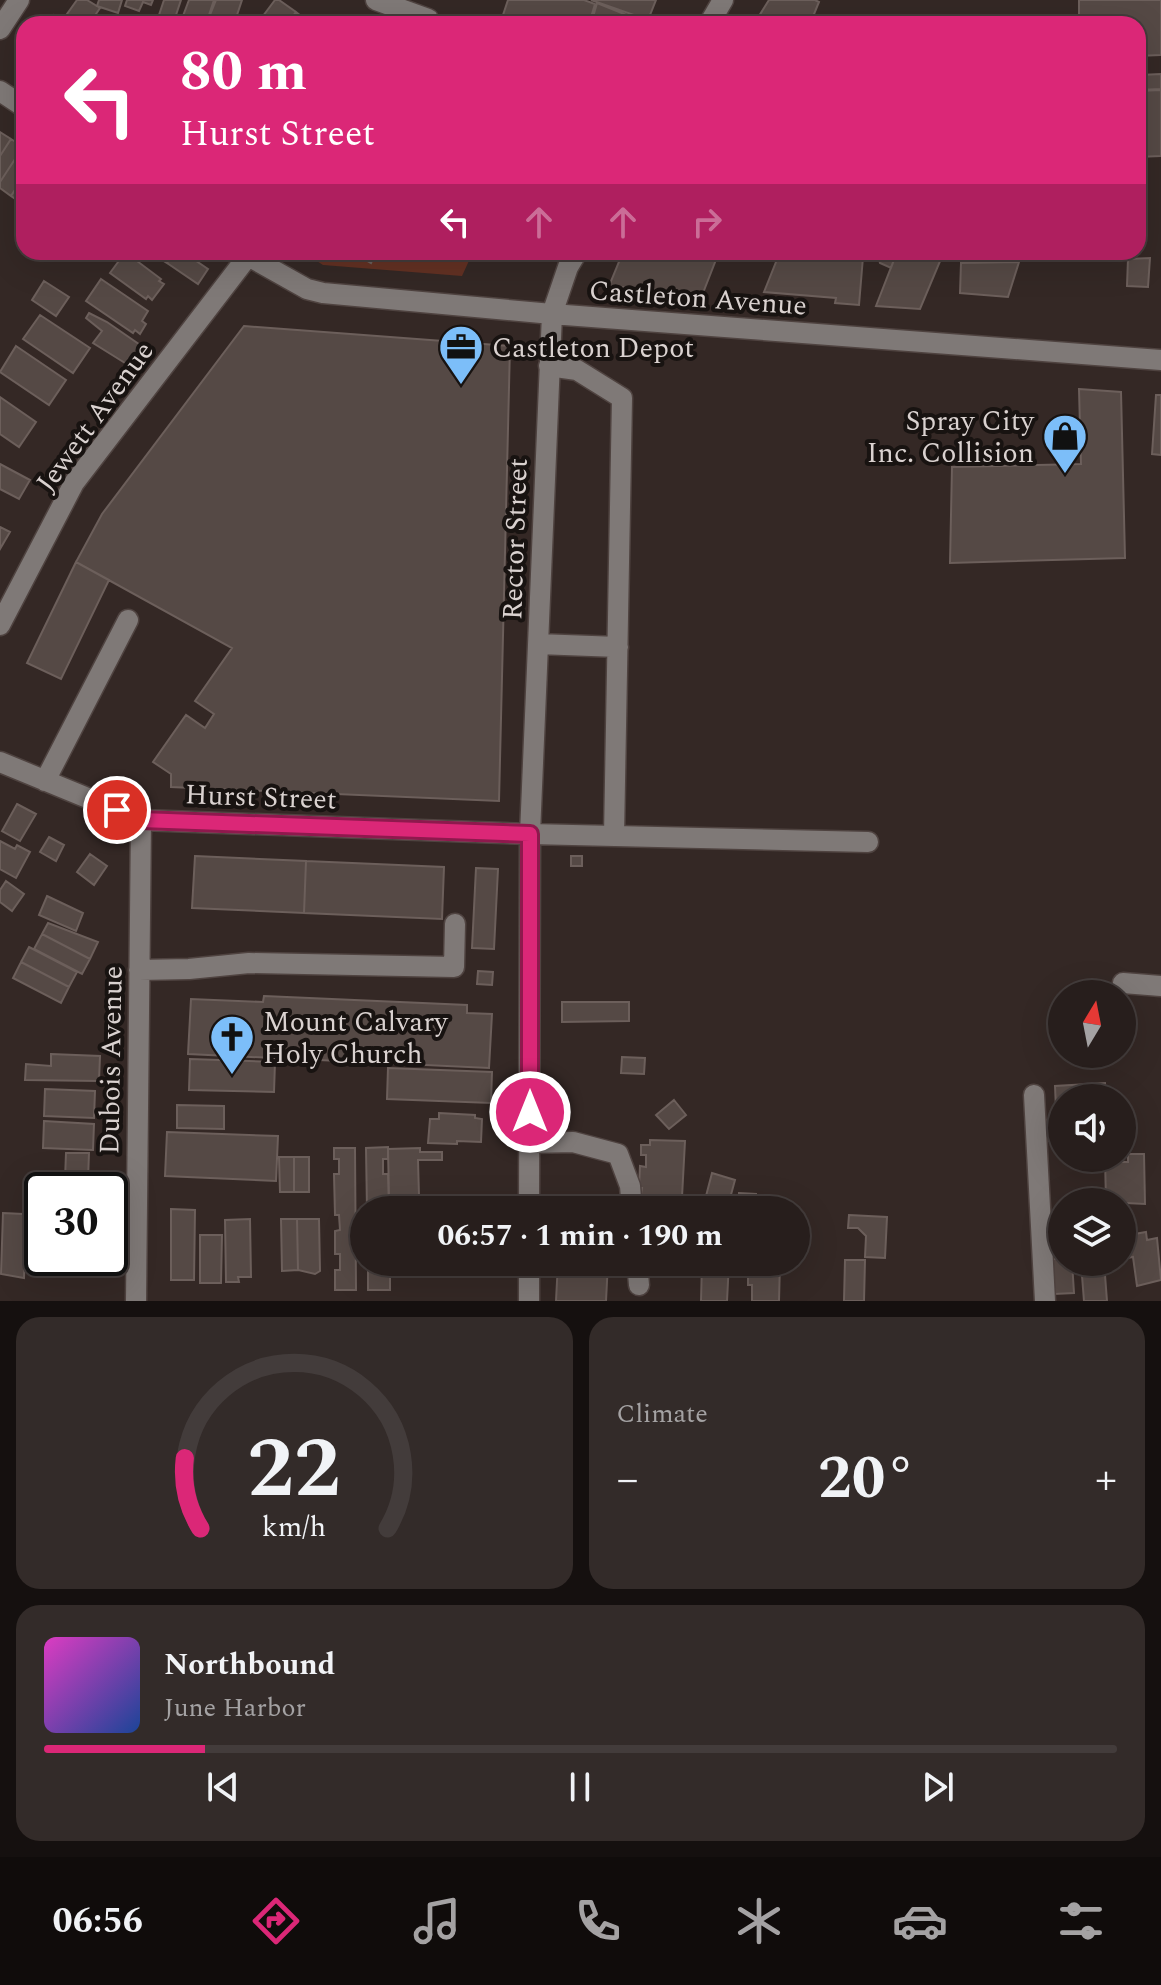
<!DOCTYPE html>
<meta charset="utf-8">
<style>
body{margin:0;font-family:Spectral,serif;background:#332b29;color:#f1f3f6;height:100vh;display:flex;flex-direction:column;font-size:30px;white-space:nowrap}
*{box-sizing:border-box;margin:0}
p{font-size:26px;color:#a4a2a3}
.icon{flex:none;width:44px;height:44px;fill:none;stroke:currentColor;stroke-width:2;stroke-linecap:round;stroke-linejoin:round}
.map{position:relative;height:1301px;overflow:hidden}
.sheet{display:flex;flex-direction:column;gap:16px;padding:16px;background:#15100f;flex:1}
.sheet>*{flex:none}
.top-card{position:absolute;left:16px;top:16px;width:1130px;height:244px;border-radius:24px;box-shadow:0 8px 32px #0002,0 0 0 2px #433c3b;background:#db2777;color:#fff;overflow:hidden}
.needle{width:52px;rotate:10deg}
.fabs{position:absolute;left:1048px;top:980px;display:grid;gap:16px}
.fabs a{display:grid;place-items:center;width:88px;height:88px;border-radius:50%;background:#271e1c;box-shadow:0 8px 32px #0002,0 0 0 2px #433c3b;font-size:40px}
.speed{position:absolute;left:24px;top:1172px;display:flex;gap:16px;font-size:40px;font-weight:700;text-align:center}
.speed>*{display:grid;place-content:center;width:104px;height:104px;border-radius:50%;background:#271e1c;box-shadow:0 8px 32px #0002,0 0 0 2px #433c3b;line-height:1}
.speed .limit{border:4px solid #111;border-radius:12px;background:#fff;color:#111}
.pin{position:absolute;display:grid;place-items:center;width:68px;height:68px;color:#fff;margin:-34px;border:4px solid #fff;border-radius:50%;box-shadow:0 2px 8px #0007}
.me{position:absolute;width:88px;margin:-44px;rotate:0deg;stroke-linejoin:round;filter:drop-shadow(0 0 6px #0008)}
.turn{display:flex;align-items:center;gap:28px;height:168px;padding:0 32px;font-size:36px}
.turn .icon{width:104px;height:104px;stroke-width:2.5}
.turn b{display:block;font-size:56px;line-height:68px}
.lanes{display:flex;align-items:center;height:76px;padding:0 32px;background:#0003;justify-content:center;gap:40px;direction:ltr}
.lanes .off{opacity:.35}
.big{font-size:60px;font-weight:700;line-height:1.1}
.sheet .card{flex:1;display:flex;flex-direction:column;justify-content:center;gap:12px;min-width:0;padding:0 28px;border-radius:24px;background:#332b29}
.sheet .dial{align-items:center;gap:0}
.dial svg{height:208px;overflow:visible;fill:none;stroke:#433c3b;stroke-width:7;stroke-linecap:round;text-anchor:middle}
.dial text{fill:#f1f3f6;stroke:none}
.song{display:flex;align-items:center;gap:24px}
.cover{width:96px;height:96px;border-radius:12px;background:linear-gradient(135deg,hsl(310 70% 55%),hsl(220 70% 35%))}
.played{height:8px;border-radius:4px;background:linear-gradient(90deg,#db2777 15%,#433c3b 15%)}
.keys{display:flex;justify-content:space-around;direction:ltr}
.heat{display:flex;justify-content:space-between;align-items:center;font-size:44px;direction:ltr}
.sheet .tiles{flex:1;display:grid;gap:16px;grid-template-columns:1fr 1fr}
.card:last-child{grid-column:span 2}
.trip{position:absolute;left:350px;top:1196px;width:460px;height:80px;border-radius:40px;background:#271e1c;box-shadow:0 8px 32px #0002,0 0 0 2px #433c3b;font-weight:700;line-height:80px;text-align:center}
.menu{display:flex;height:128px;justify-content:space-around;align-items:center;background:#100c0b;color:#a4a2a3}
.menu .icon{width:56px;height:56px}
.menu .selected{color:#db2777}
.menu b{font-size:36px;color:#f1f3f6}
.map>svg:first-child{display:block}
.green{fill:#633123}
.building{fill:#554945;stroke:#6c5f5b;stroke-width:2}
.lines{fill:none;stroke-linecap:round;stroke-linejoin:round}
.minor-casing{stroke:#4f4340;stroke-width:23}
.minor{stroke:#7f7977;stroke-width:20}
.route-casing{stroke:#8e194d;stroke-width:20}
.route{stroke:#db2777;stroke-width:14}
.labels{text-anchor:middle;stroke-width:8;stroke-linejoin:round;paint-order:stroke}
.street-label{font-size:28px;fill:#dad2d0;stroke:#181311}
.poi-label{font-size:28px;fill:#dad2d0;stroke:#181311;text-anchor:start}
</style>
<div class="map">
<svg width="1161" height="1301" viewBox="0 0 1161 1301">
<rect width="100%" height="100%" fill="#342825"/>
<path class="green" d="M303,252H473L462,276L323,265Z"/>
<path class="building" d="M77,0H87L100,8L94,17L105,24H83L67,14Z
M99,0H122L118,13L97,6Z
M127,0H153L151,5L143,2L139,11L125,6Z
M164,0H181L173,24H156Z
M189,0H214L206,24H180Z
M216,0H242L234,24H215L208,20Z
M275,0H279L296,12L287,24H257Z
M508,0H584L595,4L589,24H500Z
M591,0H656L648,20Z
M769,0H815L819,2L810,24H754Z
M1079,0H1161V55L1138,56V24H1079Z
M597,3L644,22L591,24Z
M296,12L311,24H287Z
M54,15L59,17L70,24H48Z
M1161,74V89L1138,90L1140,75Z
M1161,90V156L1138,157V91Z
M0,132L11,139L0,156Z
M11,139L23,147L0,182V156Z
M23,147L24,176L11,196L0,188V182Z
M20,182L24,184V205L11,196Z
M150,252H174L167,263Z
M174,252H183L208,269L198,284L167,263Z
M352,252H376L371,263Z
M623,252H719L703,293L609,286Z
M780,252L863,257L859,305L835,303L836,298L764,292Z
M877,252H897L891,268L880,263Z
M897,252H955L952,257L943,254L920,309L876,306Z
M129,255L161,279L159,281L164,284L152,300L148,296L146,299L110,273L121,258L124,260Z
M1150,258L1148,287L1127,286L1128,259Z
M1019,262L1008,297L960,293L961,263Z
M101,279L148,311L142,321L146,324L140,334L135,330L133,333L86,301Z
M44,281L69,297L56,316L32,300Z
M89,313L107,322L146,349L133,368L93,343L102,331L86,318Z
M40,315L90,348L73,373L23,339Z
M244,326L510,346L499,801L171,787V774L153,762L186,715L205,728L214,714L195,701L232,648L76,562L102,514Z
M16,346L66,380L49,405L0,372Z
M1079,389L1121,392L1125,558L950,563L952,467L1081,464Z
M1156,395H1161V455L1152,454Z
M0,397L36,422L19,447L0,434Z
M0,464L30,480L19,499L0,489Z
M0,527L10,532L0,549Z
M76,562L109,580L61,679L27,663Z
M17,804L36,814L20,841L2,831Z
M49,837L64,845L56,861L40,852Z
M0,841L15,849L17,845L30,852L16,878L0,869Z
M90,854L107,866L94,885L77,872Z
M195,856L306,861L304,913L192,908Z
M571,856H582V866H571Z
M306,861L444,867L442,919L304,913Z
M476,868L498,869L494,949L472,948Z
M6,881L24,894L12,911L0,902V890Z
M47,896L83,913L76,931L39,915Z
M48,923L98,942L90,959L42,934Z
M42,934L90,959L82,974L34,949Z
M29,947L77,972L69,987L21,962Z
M21,962L69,987L61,1003L13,978Z
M478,971L493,972L492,985L477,984Z
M264,996L467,1005V1013L492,1014L489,1068L188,1054L191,999L263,1002Z
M562,1002H629V1021L562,1022Z
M51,1054L100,1056L99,1081L25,1080L26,1064L51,1066Z
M622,1057L645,1058L644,1074L621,1073Z
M190,1059L275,1062L274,1092L189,1090Z
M388,1068L492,1072L491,1103L387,1099Z
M1105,1083L1106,1098H1062V1108L1056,1109L1055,1086Z
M45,1089L95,1091L94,1118L44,1116Z
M674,1100L686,1115L669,1129L656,1115Z
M177,1105L224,1106V1129L177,1128Z
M439,1113L475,1115V1118L482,1119L481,1142L457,1141V1144L428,1143L430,1119H439Z
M1062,1119V1140L1047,1141L1045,1120Z
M44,1121L94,1124L93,1150L43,1148Z
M167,1132L278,1136L276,1181L165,1176Z
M650,1140L685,1141L682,1197L656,1199V1195H641L642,1188H639L640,1166L646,1167V1155H641V1145H650Z
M388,1147V1159H383V1174H388L389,1210H367L366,1148Z
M334,1148H355L356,1290H335V1270H340V1254H335V1231L340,1230L339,1215H335L334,1174H339V1159H334Z
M420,1148V1152H442V1160H418L419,1196L389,1197L388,1149Z
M66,1153H89L88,1180L65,1179Z
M1128,1154H1144L1145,1204L1106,1202L1105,1158H1120L1121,1162H1128Z
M279,1157H294V1192H280Z
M294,1157H309V1192H294Z
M712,1173L735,1180L729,1202L706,1196Z
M739,1193L756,1194V1210H738Z
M561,1203L611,1205V1210H560Z
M171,1209L195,1210L194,1280H171Z
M3,1213L23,1214V1221L33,1222L32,1249H25L24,1278L1,1274Z
M849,1215L887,1217L885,1258L865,1257L866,1236L858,1228H848Z
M250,1219L251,1277H238L239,1282H226L225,1220Z
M281,1219H297L298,1270L282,1271Z
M297,1219H319L320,1271L315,1274L298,1270Z
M1146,1232L1147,1240L1157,1238L1161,1280L1137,1286L1133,1257L1126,1258L1123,1236Z
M200,1235H222L221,1283H200Z
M1055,1243H1062V1262H1072L1074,1293L1054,1294L1052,1259H1056Z
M68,1258H92L91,1277L67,1276Z
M845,1260H865L864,1301H844Z
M368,1262H384V1270H390V1290H368Z
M558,1262H608L606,1301H556Z
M702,1262H729L727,1301H701Z
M748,1262H780L779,1301H752V1285H748Z
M1085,1262H1104L1107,1301H1084L1081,1263Z"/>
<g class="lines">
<g class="minor-casing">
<path id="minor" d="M376,0L428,19
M709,24L723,0
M0,29L19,0
M0,91L24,107
M241,252L307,289L323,293L552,314L1161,360
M549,366L577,370L622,398L614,836
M0,625L74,483L251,252
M538,644L618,647
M0,762L141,820L530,834L868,842
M45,781L128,620
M139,970L189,969L249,963L454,967L455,924
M1123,983L1161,986
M1034,1095L1045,1301
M529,1143L573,1142L618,1154L630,1186L632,1210
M529,1210L530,834L552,314L568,267L577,252
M637,1262L639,1285
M136,1301L141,820
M529,1301V1262"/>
</g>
<use href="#minor" class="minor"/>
</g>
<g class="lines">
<g class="route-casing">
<path id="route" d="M117,810L141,820L530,834V1112"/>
</g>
<use href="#route" class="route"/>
</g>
<defs>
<g id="office-pin" transform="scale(2.3)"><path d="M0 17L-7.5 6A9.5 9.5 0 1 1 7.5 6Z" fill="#7cbef9" stroke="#181311"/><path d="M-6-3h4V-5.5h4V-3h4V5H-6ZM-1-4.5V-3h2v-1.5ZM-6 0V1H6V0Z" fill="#111"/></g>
<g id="shop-pin" transform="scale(2.3)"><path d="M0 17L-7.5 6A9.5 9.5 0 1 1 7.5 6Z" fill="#7cbef9" stroke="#181311"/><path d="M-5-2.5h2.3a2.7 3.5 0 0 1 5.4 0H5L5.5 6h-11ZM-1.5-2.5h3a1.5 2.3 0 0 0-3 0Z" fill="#111"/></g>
<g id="church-pin" transform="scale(2.3)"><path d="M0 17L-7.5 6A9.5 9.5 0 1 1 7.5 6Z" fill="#7cbef9" stroke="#181311"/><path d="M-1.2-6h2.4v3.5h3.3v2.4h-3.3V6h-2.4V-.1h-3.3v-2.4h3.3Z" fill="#111"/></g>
</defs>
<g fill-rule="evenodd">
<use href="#office-pin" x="461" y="347"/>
<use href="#shop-pin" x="1065" y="436"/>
<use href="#church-pin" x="232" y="1037"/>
</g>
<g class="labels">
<g class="street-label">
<text transform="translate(698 297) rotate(4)" y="10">Castleton Avenue</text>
<text transform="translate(94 416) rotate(-54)" y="10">Jewett Avenue</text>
<text transform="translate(514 539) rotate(-88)" y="10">Rector Street</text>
<text transform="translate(261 796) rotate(2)" y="10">Hurst Street</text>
<text transform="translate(110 1060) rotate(-89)" y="10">Dubois Avenue</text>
</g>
<g class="poi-label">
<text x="492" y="357">Castleton Depot</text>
<text x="1034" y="430" text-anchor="end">Spray City<tspan x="1034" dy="32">Inc. Collision</tspan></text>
<text x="263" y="1031">Mount Calvary<tspan x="263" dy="32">Holy Church</tspan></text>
</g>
</g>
</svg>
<div class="fabs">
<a><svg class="needle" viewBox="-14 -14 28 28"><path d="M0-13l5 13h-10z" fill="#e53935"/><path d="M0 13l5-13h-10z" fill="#a4a2a3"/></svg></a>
<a><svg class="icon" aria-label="sound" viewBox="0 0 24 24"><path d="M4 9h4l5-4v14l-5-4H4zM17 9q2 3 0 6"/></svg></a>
<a><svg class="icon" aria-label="layers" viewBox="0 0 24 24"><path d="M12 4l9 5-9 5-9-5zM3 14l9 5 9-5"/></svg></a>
</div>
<div class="speed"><div class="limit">30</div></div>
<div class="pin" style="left:117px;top:810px;background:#d93025"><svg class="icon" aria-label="arrive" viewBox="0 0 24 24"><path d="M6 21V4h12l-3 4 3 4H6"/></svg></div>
<svg class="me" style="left:530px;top:1112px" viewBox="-20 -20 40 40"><circle r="17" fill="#db2777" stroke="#fff" stroke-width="3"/><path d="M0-11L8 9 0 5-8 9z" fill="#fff"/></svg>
<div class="trip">06:57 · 1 min · 190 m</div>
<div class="top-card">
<div class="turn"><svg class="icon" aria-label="left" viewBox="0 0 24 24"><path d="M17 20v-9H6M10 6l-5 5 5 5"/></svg><div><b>80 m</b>Hurst Street</div></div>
<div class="lanes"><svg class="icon" aria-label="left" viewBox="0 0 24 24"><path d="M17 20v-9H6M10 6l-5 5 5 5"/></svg><svg class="icon off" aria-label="ahead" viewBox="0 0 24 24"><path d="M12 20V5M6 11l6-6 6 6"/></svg><svg class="icon off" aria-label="ahead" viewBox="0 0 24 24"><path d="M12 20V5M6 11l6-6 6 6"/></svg><svg class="icon off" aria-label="right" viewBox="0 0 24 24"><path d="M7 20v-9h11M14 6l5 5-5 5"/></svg></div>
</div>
</div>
<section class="sheet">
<div class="tiles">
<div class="card dial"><svg viewBox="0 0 100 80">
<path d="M14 69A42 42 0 1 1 86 69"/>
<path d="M14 69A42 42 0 0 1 8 42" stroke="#db2777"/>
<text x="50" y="56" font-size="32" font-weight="700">22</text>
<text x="50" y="72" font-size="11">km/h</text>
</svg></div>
<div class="card"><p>Climate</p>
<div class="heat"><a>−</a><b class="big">20°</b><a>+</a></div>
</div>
<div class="card">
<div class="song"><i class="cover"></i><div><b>Northbound</b><p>June Harbor</p></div></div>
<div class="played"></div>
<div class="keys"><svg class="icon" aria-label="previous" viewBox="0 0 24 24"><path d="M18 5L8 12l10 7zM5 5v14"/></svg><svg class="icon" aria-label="pause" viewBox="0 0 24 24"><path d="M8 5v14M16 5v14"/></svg><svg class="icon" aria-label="next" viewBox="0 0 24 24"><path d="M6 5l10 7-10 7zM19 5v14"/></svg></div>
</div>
</div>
</section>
<nav class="menu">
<b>06:56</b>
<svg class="icon selected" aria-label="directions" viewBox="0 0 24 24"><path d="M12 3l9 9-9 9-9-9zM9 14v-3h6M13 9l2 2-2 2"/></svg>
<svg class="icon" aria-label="music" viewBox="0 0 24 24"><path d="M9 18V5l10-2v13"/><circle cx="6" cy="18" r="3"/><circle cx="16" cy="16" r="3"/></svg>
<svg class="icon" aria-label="phone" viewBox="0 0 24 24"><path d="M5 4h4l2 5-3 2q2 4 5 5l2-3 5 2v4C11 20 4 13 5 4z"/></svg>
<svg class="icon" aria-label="climate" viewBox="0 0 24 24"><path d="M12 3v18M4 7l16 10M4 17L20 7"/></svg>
<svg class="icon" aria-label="car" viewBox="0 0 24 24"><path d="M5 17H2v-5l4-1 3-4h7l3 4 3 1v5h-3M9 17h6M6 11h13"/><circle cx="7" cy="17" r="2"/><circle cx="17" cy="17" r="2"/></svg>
<svg class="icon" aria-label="filters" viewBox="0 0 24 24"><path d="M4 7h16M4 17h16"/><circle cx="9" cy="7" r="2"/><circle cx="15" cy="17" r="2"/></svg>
</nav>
